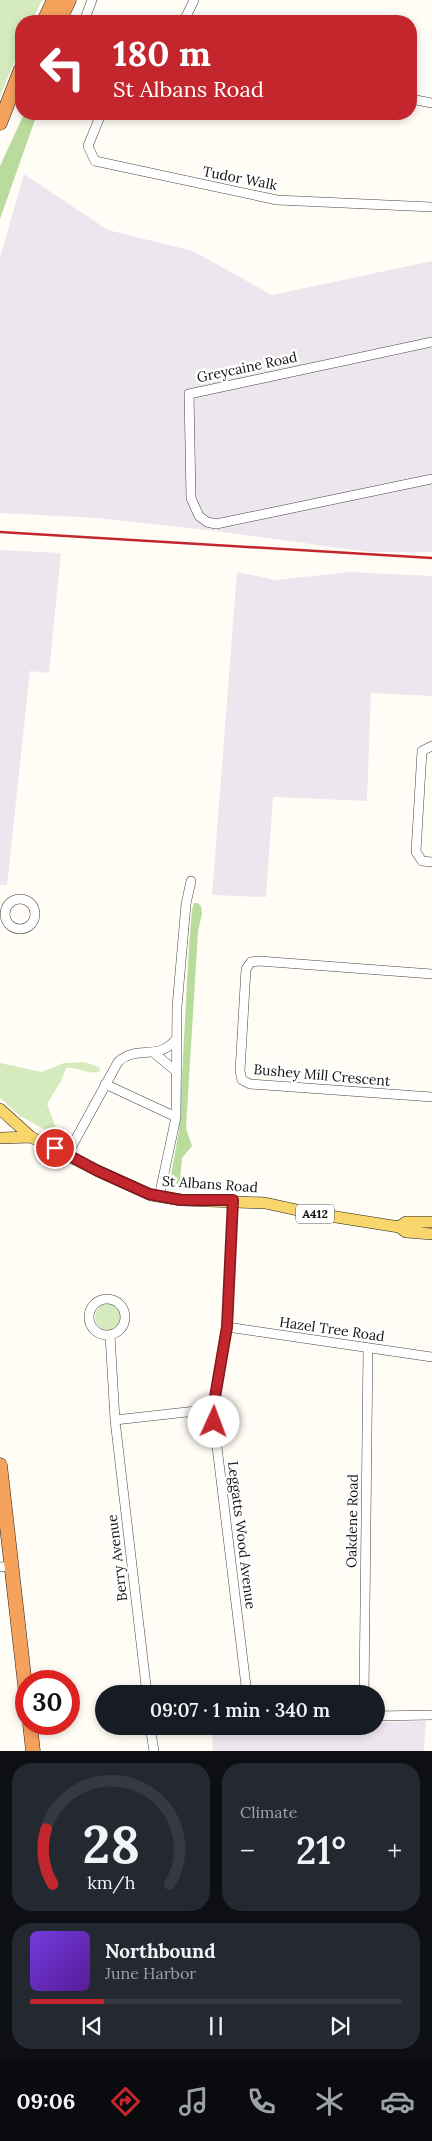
<!DOCTYPE html>
<meta charset="utf-8">
<style>
body{margin:0;font-family:Lora,serif;background:#242831;color:#f1f3f6;height:100vh;display:flex;flex-direction:column;font-size:19px;white-space:nowrap}
*{box-sizing:border-box;margin:0}
p{font-size:16px;color:#9ea1a6}
.icon{flex:none;width:28px;height:28px;fill:none;stroke:currentColor;stroke-width:2;stroke-linecap:round;stroke-linejoin:round}
.map{position:relative;height:1751px;overflow:hidden}
.panel{display:flex;flex-direction:column;gap:12px;padding:12px;background:#0d0f14;flex:1}
.panel>*{flex:none}
.banner{position:absolute;left:15px;top:15px;width:402px;height:105px;border-radius:20px;box-shadow:0 2px 8px #0003;background:#c4262e;color:#fff;overflow:hidden}
.speed{position:absolute;left:15px;top:1670px;display:flex;gap:10px;font-size:25px;font-weight:700;text-align:center}
.speed>*{display:grid;place-content:center;width:65px;height:65px;border-radius:50%;background:#171b24;box-shadow:0 2px 8px #0003;line-height:1}
.speed .limit{border:8px solid #d22;background:#fff;color:#111}
.pin{position:absolute;display:grid;place-items:center;width:42px;height:42px;color:#fff;margin:-21px;border:2px solid #fff;border-radius:50%;box-shadow:0 1px 5px #0007}
.me{position:absolute;width:55px;margin:-28px;rotate:2deg;stroke-linejoin:round;filter:drop-shadow(0 0 4px #0008)}
.turn{display:flex;align-items:center;gap:18px;height:105px;padding:0 15px;font-size:22px}
.turn .icon{width:65px;height:65px;stroke-width:2.5}
.turn b{display:block;font-size:35px;line-height:42px}
.big{font-size:38px;font-weight:600;line-height:1.1}
.panel .widget{flex:1;display:flex;flex-direction:column;justify-content:center;gap:8px;min-width:0;padding:0 18px;border-radius:20px;background:#242831}
.panel .dial{align-items:center;gap:0}
.dial svg{height:130px;overflow:visible;fill:none;stroke:#363941;stroke-width:7;stroke-linecap:round;text-anchor:middle}
.dial text{fill:#f1f3f6;stroke:none}
.song{display:flex;align-items:center;gap:15px}
.cover{width:60px;height:60px;border-radius:8px;background:linear-gradient(135deg,hsl(260 70% 55%),hsl(270 70% 35%))}
.played{height:5px;border-radius:2px;background:linear-gradient(90deg,#c4262e 20%,#363941 20%)}
.keys{display:flex;justify-content:space-around;direction:ltr}
.heat{display:flex;justify-content:space-between;align-items:center;font-size:28px;direction:ltr}
.panel .tiles{flex:1;display:grid;gap:12px;grid-template-columns:1fr 1fr}
.widget:last-child{grid-column:span 2}
.trip{position:absolute;left:95px;top:1685px;width:290px;height:50px;border-radius:25px;background:#171b24;box-shadow:0 2px 8px #0003;font-weight:600;line-height:50px;text-align:center}
.tabs{display:flex;height:80px;justify-content:space-around;align-items:center;background:#090b0e;color:#9ea1a6}
.tabs .icon{width:35px;height:35px}
.tabs .on{color:#c4262e}
.tabs b{font-size:22px;color:#f1f3f6}
.map>svg:first-child{display:block}
.industrial{fill:#eee6ef}
.green{fill:#d5ebbd}
.forest{fill:#b9dc9c}
.lines{fill:none;stroke-linecap:round;stroke-linejoin:round}
.minor-casing{stroke:#444;stroke-width:10}
.major-casing{stroke:#222;stroke-width:12}
.highway-casing{stroke:#222;stroke-width:15}
.minor{stroke:#fff;stroke-width:9}
.major{stroke:#f9d66b;stroke-width:11}
.highway{stroke:#f5a25d;stroke-width:14}
.rail{stroke:#c4262e;stroke-width:2.5}
.route-casing{stroke:#7f191e;stroke-width:12}
.route{stroke:#c4262e;stroke-width:9}
.labels{text-anchor:middle;stroke-width:5;stroke-linejoin:round;paint-order:stroke}
.shield{fill:#fff;stroke:#585858;stroke-width:1}
.shield-label{font-size:12px;font-weight:bold;fill:#111}
.street-label{font-size:14px;fill:#111;stroke:#fff}
</style>
<div class="map">
<svg width="432" height="1751" viewBox="0 0 432 1751">
<rect width="100%" height="100%" fill="#fffdf5"/>
<path class="industrial" d="M24,174L108,230L193,251L272,295L432,261V552H369L208,530L96,518L0,513V257Z
M0,550L61,553L49,673L30,671L7,885H0Z
M237,572L276,580L350,572L432,576V696L371,693L367,801L273,797L266,897L212,895Z
M426,1721L424,1751H213L212,1727L376,1726V1722Z"/>
<path class="green" d="M0,0H42L32,21H21V46L0,96Z
M84,1062L99,1067L100,1071C89,1076 77,1066 66,1068L61,1081L47,1104L56,1128L53,1134L20,1116L0,1098V1063L42,1072L64,1063Z
M95 1317a13 13 0 1 1 26 0a13 13 0 1 1-26 0Z"/>
<path class="forest" d="M24,114H37L0,219V166Z
M194,903H197L201,906L202,913L198,932L186,1128L192,1146L182,1158L180,1182L174,1186L170,1181L179,1130L189,946L192,910Z"/>
<g class="lines">
<g class="minor-casing">
<path id="minor" d="M84,21L92,0
M184,21L194,0
M411,99L432,103
M101,114L88,146L95,161L277,200L432,207
M432,342L189,394L191,498L199,516L207,522L216,524L432,479
M432,746L422,751L416,852L422,861L432,862
M5 914a15 15 0 1 1 30 0a15 15 0 1 1-30 0Z
M432,974L259,961L251,962L246,969L240,1071L242,1080L250,1084L432,1097
M154,1053L177,1072
M105,1084L176,1117
M67,1155L118,1062C137,1044 158,1062 176,1039
M159,1197L176,1117L177,1007L186,904L191,881
M233,1200L227,1327L215,1397L214,1422L247,1694
M89 1317a18 18 0 1 1 36 0a18 18 0 1 1-36 0Z
M227,1327L432,1357
M110,1335L115,1420L147,1694
M115,1420L214,1409
M0,1567L11,1566
M364,1694L368,1348
M376,1716L432,1715
M150,1726L154,1751"/>
</g>
<g class="major-casing">
<path id="major" d="M0,1109L31,1137
M0,1138L31,1137L98,1171L151,1195L181,1200L265,1203L311,1213L399,1227L406,1232L432,1234
M399,1227L406,1222H432"/>
</g>
<g class="highway-casing">
<path id="highway" d="M44,21L54,0
M59,21L69,0
M0,123L21,69
M0,1465L26,1694
M30,1724L33,1751"/>
</g>
<use href="#minor" class="minor"/>
<use href="#major" class="major"/>
<use href="#highway" class="highway"/>
<path class="rail" d="M0,532L432,558"/>
</g>
<g class="lines">
<g class="route-casing">
<path id="route" d="M55,1148L98,1171L149,1194L181,1200H233L227,1327L215,1397L214,1422"/>
</g>
<use href="#route" class="route"/>
</g>
<g class="labels">
<rect class="shield" x="296" y="1204.5" width="38" height="19" rx="4"/>
<g class="shield-label">
<text x="315" y="1218">A412</text>
</g>
<g class="street-label">
<text transform="translate(240 178) rotate(11)" y="5">Tudor Walk</text>
<text transform="translate(247 367) rotate(-12)" y="5">Greycaine Road</text>
<text transform="translate(322 1075) rotate(5)" y="5">Bushey Mill Crescent</text>
<text transform="translate(210 1184) rotate(4)" y="5">St Albans Road</text>
<text transform="translate(332 1329) rotate(8)" y="5">Hazel Tree Road</text>
<text transform="translate(352 1521) rotate(-89)" y="5">Oakdene Road</text>
<text transform="translate(242 1535) rotate(83)" y="5">Leggatts Wood Avenue</text>
<text transform="translate(117 1558) rotate(-97)" y="5">Berry Avenue</text>
</g>
</g>
</svg>
<div class="speed"><div class="limit">30</div></div>
<div class="pin" style="left:55px;top:1148px;background:#d93025"><svg class="icon" aria-label="arrive" viewBox="0 0 24 24"><path d="M6 21V4h12l-3 4 3 4H6"/></svg></div>
<svg class="me" style="left:214px;top:1422px" viewBox="-20 -20 40 40"><circle r="19" fill="#fff"/><path d="M0-13L10 11 0 6-10 11z" fill="#c4262e"/></svg>
<div class="trip">09:07 · 1 min · 340 m</div>
<div class="banner">
<div class="turn"><svg class="icon" aria-label="left" viewBox="0 0 24 24"><path d="M17 20v-9H6M10 6l-5 5 5 5"/></svg><div><b>180 m</b>St Albans Road</div></div>
</div>
</div>
<section class="panel">
<div class="tiles">
<div class="widget dial"><svg viewBox="0 0 100 80">
<path d="M14 69A42 42 0 1 1 86 69"/>
<path d="M14 69A42 42 0 0 1 10 35" stroke="#c4262e"/>
<text x="50" y="56" font-size="32" font-weight="700">28</text>
<text x="50" y="72" font-size="11">km/h</text>
</svg></div>
<div class="widget"><p>Climate</p>
<div class="heat"><a>−</a><b class="big">21°</b><a>+</a></div>
</div>
<div class="widget">
<div class="song"><i class="cover"></i><div><b>Northbound</b><p>June Harbor</p></div></div>
<div class="played"></div>
<div class="keys"><svg class="icon" aria-label="previous" viewBox="0 0 24 24"><path d="M18 5L8 12l10 7zM5 5v14"/></svg><svg class="icon" aria-label="pause" viewBox="0 0 24 24"><path d="M8 5v14M16 5v14"/></svg><svg class="icon" aria-label="next" viewBox="0 0 24 24"><path d="M6 5l10 7-10 7zM19 5v14"/></svg></div>
</div>
</div>
</section>
<nav class="tabs">
<b>09:06</b>
<svg class="icon on" aria-label="directions" viewBox="0 0 24 24"><path d="M12 3l9 9-9 9-9-9zM9 14v-3h6M13 9l2 2-2 2"/></svg>
<svg class="icon" aria-label="music" viewBox="0 0 24 24"><path d="M9 18V5l10-2v13"/><circle cx="6" cy="18" r="3"/><circle cx="16" cy="16" r="3"/></svg>
<svg class="icon" aria-label="phone" viewBox="0 0 24 24"><path d="M5 4h4l2 5-3 2q2 4 5 5l2-3 5 2v4C11 20 4 13 5 4z"/></svg>
<svg class="icon" aria-label="climate" viewBox="0 0 24 24"><path d="M12 3v18M4 7l16 10M4 17L20 7"/></svg>
<svg class="icon" aria-label="car" viewBox="0 0 24 24"><path d="M5 17H2v-5l4-1 3-4h7l3 4 3 1v5h-3M9 17h6M6 11h13"/><circle cx="7" cy="17" r="2"/><circle cx="17" cy="17" r="2"/></svg>
</nav>
